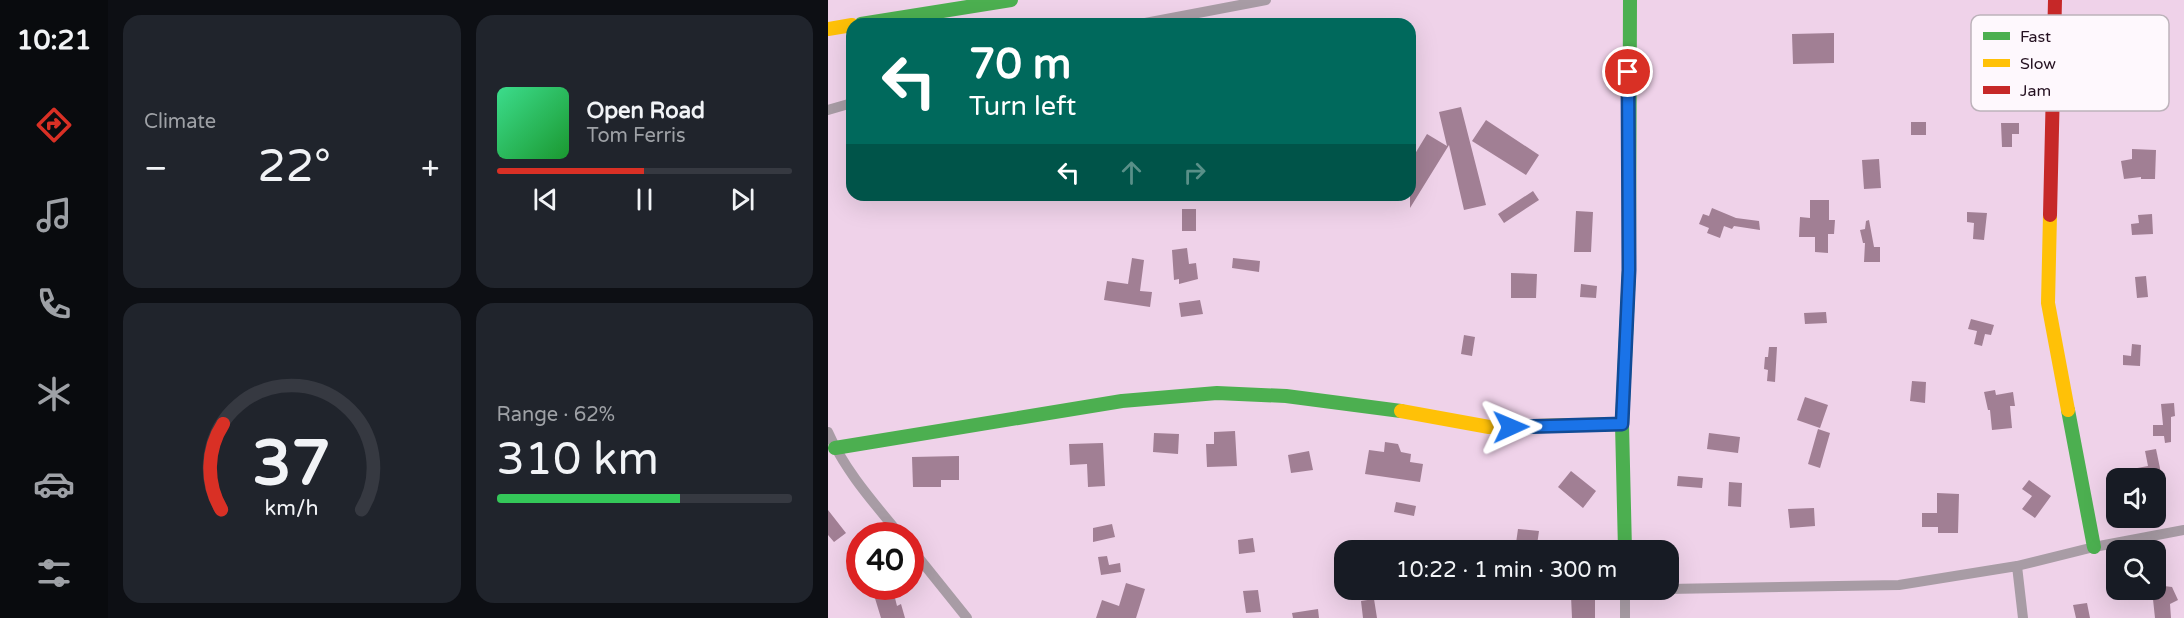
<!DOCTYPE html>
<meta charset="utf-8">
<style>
body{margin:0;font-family:"Varela Round",sans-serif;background:#20242c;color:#f1f3f6;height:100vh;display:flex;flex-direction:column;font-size:22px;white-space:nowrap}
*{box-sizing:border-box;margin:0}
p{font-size:20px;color:#9ea1a6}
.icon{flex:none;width:33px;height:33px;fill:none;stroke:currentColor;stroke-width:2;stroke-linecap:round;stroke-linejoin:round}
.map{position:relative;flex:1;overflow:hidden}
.side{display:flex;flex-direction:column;gap:15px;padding:15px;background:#0d0f14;width:720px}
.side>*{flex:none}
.hud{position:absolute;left:18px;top:18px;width:570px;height:183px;border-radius:18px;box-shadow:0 6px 24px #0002;background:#00695c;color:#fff;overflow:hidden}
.buttons{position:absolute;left:1278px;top:468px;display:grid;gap:12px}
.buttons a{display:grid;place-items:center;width:60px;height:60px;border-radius:12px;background:#171b24;box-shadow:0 6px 24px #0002;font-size:30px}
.speed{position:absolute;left:18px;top:522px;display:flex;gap:12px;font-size:30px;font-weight:700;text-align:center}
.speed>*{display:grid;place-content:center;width:78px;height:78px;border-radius:50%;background:#171b24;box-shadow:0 6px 24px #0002;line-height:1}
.speed .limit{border:9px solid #d22;background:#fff;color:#111}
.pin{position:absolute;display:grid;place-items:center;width:51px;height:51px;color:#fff;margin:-26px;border:3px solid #fff;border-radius:50%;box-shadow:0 2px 6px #0007}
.me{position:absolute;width:66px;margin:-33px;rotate:89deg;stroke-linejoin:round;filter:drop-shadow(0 0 4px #0008)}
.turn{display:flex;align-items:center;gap:21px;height:126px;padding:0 24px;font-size:27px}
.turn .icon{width:78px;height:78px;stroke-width:2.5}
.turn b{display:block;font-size:42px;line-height:51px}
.lanes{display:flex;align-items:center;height:57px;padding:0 24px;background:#0003;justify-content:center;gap:30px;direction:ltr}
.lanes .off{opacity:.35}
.big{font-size:45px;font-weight:600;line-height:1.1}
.side .widget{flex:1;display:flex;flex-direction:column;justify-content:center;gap:9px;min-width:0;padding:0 21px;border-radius:18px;background:#20242c}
.side .dial{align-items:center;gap:0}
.dial svg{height:156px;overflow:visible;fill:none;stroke:#363941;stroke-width:7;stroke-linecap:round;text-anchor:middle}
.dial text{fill:#f1f3f6;stroke:none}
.song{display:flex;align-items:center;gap:18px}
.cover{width:72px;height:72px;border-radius:9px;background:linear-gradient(135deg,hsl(150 70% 55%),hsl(130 70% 35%))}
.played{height:6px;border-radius:3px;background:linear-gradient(90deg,#d93025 50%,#363941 50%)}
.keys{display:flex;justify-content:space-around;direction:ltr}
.heat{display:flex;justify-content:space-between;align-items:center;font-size:33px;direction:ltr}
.charge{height:9px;border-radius:4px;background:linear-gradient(90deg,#34c759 62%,#363941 0)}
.side .tiles{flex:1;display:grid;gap:15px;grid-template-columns:repeat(2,1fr)}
.trip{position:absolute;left:506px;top:540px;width:345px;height:60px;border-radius:18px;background:#171b24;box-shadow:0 6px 24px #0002;font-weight:600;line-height:60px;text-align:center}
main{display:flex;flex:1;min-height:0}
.tabs{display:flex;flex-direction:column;width:108px;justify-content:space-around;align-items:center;background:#090b0e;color:#9ea1a6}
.tabs .icon{width:42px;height:42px}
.tabs .active{color:#d93025}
.tabs b{font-size:27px;color:#f1f3f6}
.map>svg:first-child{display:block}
.building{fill:#a17f94}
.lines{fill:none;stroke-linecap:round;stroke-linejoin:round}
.street{stroke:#a89ca5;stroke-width:10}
.fast{stroke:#4caf50;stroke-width:14}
.slow{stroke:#ffc107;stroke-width:14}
.jam{stroke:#c62828;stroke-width:14}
.route-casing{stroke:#114b97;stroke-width:15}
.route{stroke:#1a73e8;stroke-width:10}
.key{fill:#fef8fd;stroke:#bdb3bb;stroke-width:1.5}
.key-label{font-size:16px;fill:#251121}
</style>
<main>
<nav class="tabs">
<b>10:21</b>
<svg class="icon active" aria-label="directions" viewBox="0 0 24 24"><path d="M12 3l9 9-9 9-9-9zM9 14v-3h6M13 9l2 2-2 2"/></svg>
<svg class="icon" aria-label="music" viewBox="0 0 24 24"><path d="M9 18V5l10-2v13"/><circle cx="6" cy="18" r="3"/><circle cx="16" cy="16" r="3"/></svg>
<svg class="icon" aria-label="phone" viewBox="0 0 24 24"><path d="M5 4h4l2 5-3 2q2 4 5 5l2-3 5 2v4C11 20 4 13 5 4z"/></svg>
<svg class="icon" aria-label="climate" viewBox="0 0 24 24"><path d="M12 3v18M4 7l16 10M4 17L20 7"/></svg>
<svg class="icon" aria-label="car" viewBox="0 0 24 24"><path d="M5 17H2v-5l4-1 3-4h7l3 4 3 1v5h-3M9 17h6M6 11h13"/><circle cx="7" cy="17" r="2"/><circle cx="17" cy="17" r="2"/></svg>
<svg class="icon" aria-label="filters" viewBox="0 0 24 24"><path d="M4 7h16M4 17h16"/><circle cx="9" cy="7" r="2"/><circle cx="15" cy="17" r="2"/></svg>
</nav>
<section class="side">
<div class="tiles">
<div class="widget"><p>Climate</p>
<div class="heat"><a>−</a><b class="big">22°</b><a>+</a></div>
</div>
<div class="widget">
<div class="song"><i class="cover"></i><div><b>Open Road</b><p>Tom Ferris</p></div></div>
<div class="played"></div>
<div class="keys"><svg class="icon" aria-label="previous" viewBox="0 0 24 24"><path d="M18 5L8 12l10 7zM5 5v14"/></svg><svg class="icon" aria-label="pause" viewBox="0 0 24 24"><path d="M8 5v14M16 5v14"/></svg><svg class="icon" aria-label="next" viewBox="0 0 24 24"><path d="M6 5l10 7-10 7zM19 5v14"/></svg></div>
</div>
<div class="widget dial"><svg viewBox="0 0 100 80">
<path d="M14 69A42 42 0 1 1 86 69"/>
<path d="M14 69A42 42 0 0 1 15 25" stroke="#d93025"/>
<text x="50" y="56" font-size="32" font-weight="700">37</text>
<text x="50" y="72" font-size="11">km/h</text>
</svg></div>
<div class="widget"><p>Range · 62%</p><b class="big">310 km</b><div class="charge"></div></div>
</div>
</section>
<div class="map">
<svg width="1356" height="618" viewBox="0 0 1356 618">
<rect width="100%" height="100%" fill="#efd2e9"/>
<path class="building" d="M1006,33V63L965,64L964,34Z
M633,107L658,205L636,210L621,145L582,208V162L599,134L619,146L611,112Z
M658,120L711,155L698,175L644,141Z
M1083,122H1098V135H1083Z
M1173,123H1191V134H1184V147H1174Z
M1304,149L1328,150L1327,179H1313V177L1296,179L1293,161L1304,159Z
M1051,159L1053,188L1036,189L1034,160Z
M705,191L711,200L676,223L670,214Z
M982,200H1001V220H1007L1006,234H1000V253L987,252V237H971L972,217L982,218Z
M884,208L908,218L931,221L932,230L906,226L904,229L896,226L892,238L879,233L881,228L871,224L875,214L881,216Z
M354,209H368V231H354Z
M748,211L765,212L763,252H746Z
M1139,212L1159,213L1156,240L1145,239L1146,223L1139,222Z
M1324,214L1325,234L1304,235L1303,224L1311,223L1310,215Z
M1041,220L1046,247H1052V262H1036L1037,243H1035L1032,230L1037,229L1038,221Z
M359,248L361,264L368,263L370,279L351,284V279L346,280L344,250Z
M304,258L316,260L312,291L324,292L322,307L276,300L279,281L300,284Z
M405,258L432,261L431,272L404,268Z
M683,273L709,274L708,298H683Z
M1318,276L1320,297L1309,298L1307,277Z
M753,284L769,286L768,298L752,297Z
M372,300L375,314L353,317L351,303Z
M998,312L999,323L977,324L976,313Z
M1143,319L1166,325L1163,335L1157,334L1154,346L1146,344L1149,331L1140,329Z
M636,335L647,337L644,356L633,354Z
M1304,344L1313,345L1312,366L1295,365V355L1303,356Z
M941,347H949L947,382L939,381L940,370L936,369L937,357H940Z
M1084,381L1098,382L1097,403L1082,401Z
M1167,390L1168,395L1185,392L1187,406H1182L1184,428L1164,430L1162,410H1160L1156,392Z
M977,397L1000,405L992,428L969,420Z
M1346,403L1347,416L1343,417V442L1337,443L1336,436H1325V425H1335L1333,404Z
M990,429L1002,433L992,468L980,464Z
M407,431L409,466L379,467L378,444H386V432Z
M326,433L351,434L350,454L325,452Z
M881,433L912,437L910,453L879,449Z
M557,442L570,444L573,452L583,454L582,462L595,464L592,482L537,474L541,450L556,452Z
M275,443L277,486L260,487L259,464L242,465L241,444Z
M1328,449L1334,478H1306L1304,469L1320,466L1317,451Z
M481,451L485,470L463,473L460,455Z
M131,456V480H113V487H85L84,457Z
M743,471L768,491L755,508L730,487Z
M850,476L875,478L874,488L849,486Z
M1201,480L1223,496L1207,518L1194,509L1204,496L1194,489Z
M901,482L914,483L913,507L900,506Z
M1109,493L1131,494L1130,533H1110V527H1094V513H1109Z
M568,502L588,506L586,516L566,512Z
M986,508L987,526L962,528L960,509Z
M0,510L18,533L6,542L0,535Z
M284,524L287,537L265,542V528Z
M690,529L711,531L709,545L688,543Z
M425,538L427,552L411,554L410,540Z
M279,556L281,565L292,563L293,572L273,575L270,557Z
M298,583L317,589L308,618H268L274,600L291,606Z
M1328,585L1344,587L1350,600L1342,604L1343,618H1327L1324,590H1328Z
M430,590L433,612L418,613L415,591Z
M60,591L61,596L66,594L69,606L73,604L77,618H53L46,595Z
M743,596H767V618H744Z
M546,599L549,618H535L533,601Z
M1259,603L1262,618H1248L1245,605Z
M490,609L491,618H465L464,613Z"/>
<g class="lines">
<path class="street" d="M312,24L438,0
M0,110L24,103
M0,432C17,471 46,503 73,536
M82,547L139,618
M1189,566L1195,618
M840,589L1071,585L1189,566L1266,547L1356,530
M797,618V590"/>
<path class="fast" d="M33,24L183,0
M1240,410L1266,547
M7,448L294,401L389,393L458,396L573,411
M797,550L794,424L801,270L802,0"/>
<path class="slow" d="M0,29L24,25
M1222,215L1220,303L1240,410
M573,411L661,427L794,424"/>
<path class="jam" d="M1222,215L1227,0"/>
</g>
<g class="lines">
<g class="route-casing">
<path id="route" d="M683,427L794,424L801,270L800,72"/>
</g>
<use href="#route" class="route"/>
</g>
<rect x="1143" y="15" width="198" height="96" rx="9" class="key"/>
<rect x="1155" y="32" width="27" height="8" fill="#4caf50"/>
<rect x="1155" y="59" width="27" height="8" fill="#ffc107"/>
<rect x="1155" y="86" width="27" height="8" fill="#c62828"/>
<g class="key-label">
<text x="1192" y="42">Fast</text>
<text x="1192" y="69">Slow</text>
<text x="1192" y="96">Jam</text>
</g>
</svg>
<div class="buttons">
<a><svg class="icon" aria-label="sound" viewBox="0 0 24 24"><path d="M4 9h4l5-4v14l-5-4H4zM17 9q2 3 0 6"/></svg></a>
<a><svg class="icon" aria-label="search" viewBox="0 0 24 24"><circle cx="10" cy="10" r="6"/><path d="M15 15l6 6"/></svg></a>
</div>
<div class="speed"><div class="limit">40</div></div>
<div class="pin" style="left:800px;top:72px;background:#d93025"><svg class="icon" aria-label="arrive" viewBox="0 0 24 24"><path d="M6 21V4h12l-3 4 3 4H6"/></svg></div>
<svg class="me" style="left:683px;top:427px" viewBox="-20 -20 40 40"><path d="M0-17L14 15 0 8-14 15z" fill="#1a73e8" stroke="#fff" stroke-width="4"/></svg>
<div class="trip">10:22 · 1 min · 300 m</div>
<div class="hud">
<div class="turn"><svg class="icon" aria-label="left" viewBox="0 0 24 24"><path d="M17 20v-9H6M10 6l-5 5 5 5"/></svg><div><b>70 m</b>Turn left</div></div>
<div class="lanes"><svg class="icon" aria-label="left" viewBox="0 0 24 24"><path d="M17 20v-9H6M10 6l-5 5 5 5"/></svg><svg class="icon off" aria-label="ahead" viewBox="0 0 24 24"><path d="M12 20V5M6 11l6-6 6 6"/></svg><svg class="icon off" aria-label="right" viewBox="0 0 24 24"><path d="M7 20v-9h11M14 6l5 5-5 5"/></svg></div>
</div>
</div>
</main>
